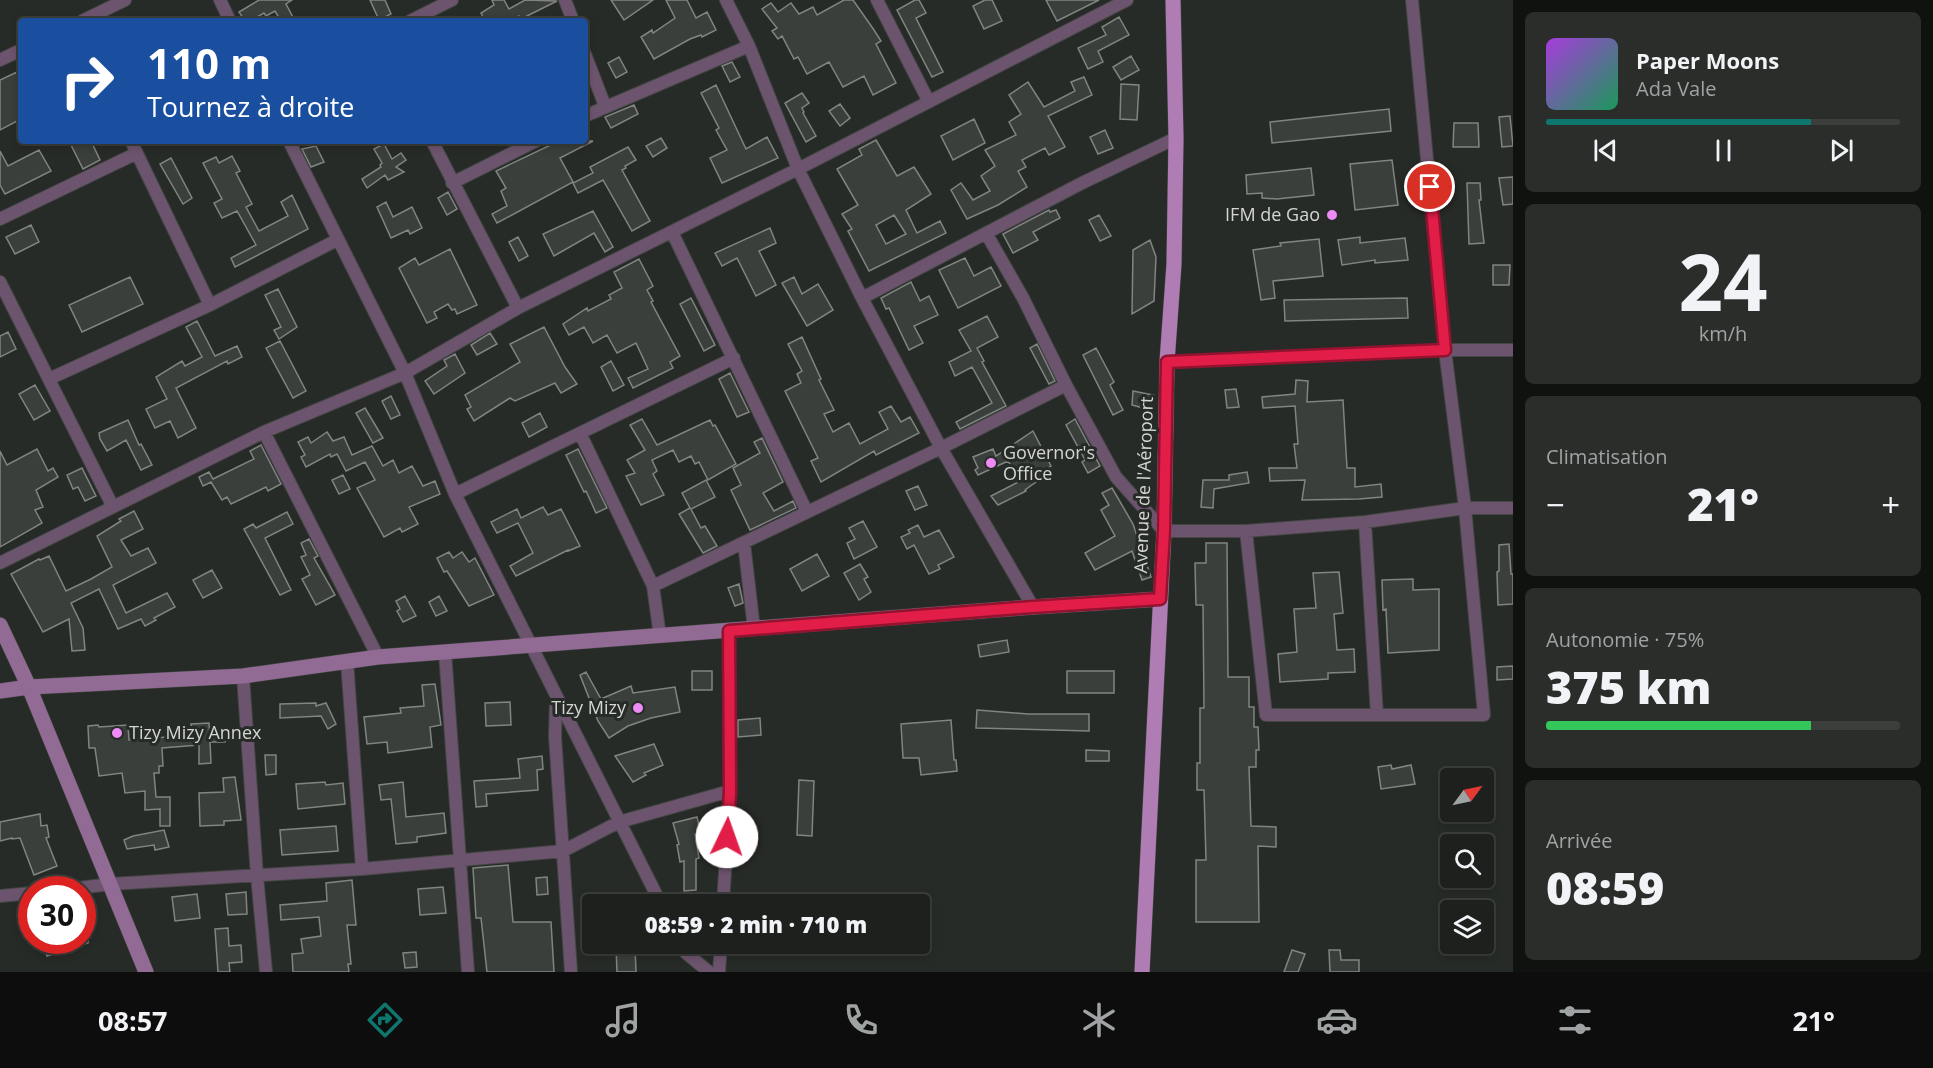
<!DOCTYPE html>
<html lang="fr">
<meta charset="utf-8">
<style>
body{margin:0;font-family:"Open Sans",sans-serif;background:#2a2d2a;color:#f1f3f6;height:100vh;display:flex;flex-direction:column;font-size:22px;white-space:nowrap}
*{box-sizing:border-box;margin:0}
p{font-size:20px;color:#a0a3a4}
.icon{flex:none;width:33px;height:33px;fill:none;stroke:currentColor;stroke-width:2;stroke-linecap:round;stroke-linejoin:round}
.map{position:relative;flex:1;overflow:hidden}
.details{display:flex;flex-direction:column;gap:12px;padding:12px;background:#101210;width:420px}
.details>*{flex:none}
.guide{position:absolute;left:18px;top:18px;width:570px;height:126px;border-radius:6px;box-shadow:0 3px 9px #0003,0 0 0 2px #3b3e3b;background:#1a4fa0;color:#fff;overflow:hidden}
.needle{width:39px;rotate:57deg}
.buttons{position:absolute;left:1440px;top:768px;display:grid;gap:12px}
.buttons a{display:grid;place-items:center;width:54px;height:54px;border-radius:6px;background:#1d201d;box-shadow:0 3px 9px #0003,0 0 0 2px #3b3e3b;font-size:30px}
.speed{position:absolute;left:18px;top:876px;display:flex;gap:12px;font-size:30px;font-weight:700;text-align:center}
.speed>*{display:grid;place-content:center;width:78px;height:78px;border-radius:50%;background:#1d201d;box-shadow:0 3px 9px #0003,0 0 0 2px #3b3e3b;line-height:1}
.speed .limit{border:9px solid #d22;background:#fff;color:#111}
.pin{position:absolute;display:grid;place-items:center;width:51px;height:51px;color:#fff;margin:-26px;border:3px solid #fff;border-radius:50%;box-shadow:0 2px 6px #0007}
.me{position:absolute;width:66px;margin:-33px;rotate:3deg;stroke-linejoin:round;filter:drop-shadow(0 0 4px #0008)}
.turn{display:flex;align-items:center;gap:21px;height:126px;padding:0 30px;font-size:27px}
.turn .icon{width:78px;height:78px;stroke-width:2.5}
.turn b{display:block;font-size:42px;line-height:51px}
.big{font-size:45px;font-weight:800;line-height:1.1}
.details .card{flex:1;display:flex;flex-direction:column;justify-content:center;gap:9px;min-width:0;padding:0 21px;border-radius:9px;background:#2a2d2a}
.details .dial{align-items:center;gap:0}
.dial b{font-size:78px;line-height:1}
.song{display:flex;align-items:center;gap:18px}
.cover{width:72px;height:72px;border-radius:9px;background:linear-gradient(135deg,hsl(280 70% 55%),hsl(150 70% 35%))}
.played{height:6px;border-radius:3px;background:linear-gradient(90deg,#0f766e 75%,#3b3e3b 75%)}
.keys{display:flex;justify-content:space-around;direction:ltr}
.heat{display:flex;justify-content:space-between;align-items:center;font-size:33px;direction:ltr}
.charge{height:9px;border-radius:4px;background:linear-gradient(90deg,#34c759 75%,#3b3e3b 0)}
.trip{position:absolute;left:582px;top:894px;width:348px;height:60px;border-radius:6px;background:#1d201d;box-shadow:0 3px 9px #0003,0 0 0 2px #3b3e3b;font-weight:800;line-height:60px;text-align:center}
.tabs{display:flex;height:96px;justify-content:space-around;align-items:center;background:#0c0d0c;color:#a0a3a4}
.tabs .icon{width:42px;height:42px}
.tabs .current{color:#0f766e}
.tabs b{font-size:27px;color:#f1f3f6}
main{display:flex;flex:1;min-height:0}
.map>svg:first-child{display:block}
.building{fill:#3b3f3b;stroke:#818581;stroke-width:1.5;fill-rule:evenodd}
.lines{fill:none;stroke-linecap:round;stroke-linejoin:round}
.street-casing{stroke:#434643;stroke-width:14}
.secondary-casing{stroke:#434643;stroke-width:16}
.primary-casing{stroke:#434643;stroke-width:16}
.street{stroke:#6d546e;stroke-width:12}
.secondary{stroke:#926b95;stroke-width:15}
.primary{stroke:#af7db3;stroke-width:15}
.route-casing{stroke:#92132f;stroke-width:15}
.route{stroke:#e11d48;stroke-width:10}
.poi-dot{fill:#ef8bf7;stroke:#272b27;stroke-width:2}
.labels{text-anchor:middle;stroke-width:6;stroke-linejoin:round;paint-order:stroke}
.poi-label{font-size:18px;fill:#d3d6d3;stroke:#272b27;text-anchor:end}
.street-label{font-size:18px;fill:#d3d6d3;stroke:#272b27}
</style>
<main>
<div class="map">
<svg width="1513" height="972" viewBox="0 0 1513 972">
<rect width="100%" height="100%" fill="#272b27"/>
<path class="building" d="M259,0H292L286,4L295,21H281L275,11L266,16L264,13L250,21H245L239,12Z
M370,0H385L391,14L379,20Z
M492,0H504L509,9L525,0L557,1L521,19L519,16L510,21H485L481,13L494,5Z
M611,0H653L624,20Z
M666,0H687L696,18L707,12L716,30L702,37L701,35L690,39L654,59L641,37L652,30L653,33L675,18Z
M844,0H853L874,30L881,41L876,44L896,83L873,95L864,76L843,87L829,62L807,74L798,57L794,59L782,36L778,39L772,31L777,28L762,9L771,3L778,12L791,3L799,14L813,7L817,15Z
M915,0H919L926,13L916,18L943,72L932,77L897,10Z
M985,0H992L1002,21L984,29L973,6Z
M1046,0H1099L1057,21Z
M1119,17L1129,35L1098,51L1103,62L1088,69L1078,48L1106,35L1102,27Z
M1131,56L1139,70L1121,80L1113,67Z
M619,57L627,72L616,78L608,63Z
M732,62L740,77L730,82L722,66Z
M17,72L21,80V119L0,130V80Z
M1084,77L1092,95L1048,116L1065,147L1049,155L1045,148L1022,160L1026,167L1018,171L1027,187L998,205L967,219L951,190L961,183L973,200L990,191L981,176L995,166L985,150L1016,135L1009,122L1021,114L1009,95L1028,82L1044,107L1075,91L1071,82Z
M1121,84L1139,85L1137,120L1120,119Z
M716,85L746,149L767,137L778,158L722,183L710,158L727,150L716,130L719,128L701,93Z
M802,93L809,103L802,108L804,112L803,113L816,136L806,142L785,103Z
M840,104L850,118L840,126L829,111Z
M634,105L638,114L611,128L605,117Z
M1389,109L1391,131L1272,143L1270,122Z
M1510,116L1513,146L1502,147L1499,117Z
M974,119L985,143L953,160L941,136Z
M1454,123H1478L1479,147H1453Z
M1105,130L1113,148L1098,154L1090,137Z
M661,138L667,148L653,157L646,146Z
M876,140L897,176L914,167L931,194L906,210L917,233L940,221L946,233L869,271L848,231L852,229L842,214L858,205L837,169L862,155L859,149ZM894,215L906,234L886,244L876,225Z
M69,141H91L100,160L83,169Z
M559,141H593L560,158L573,182L497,223L492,214L507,206L501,191L506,188L496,171Z
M384,144L392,159L401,153L406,160L396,167L404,172L388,180L385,175L367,188L362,179L381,167L380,165L382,163L374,149Z
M316,146L324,162L311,167L302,149Z
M628,147L636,160L625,166L626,168L622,170L650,221L632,231L603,180L578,193L573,183L593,173L590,167Z
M39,150L51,171L5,194L0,185V151L8,166Z
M232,156L240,171L236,173L252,204L246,207L259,231L288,216L281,202L292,195L308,229L235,267L231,258L256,245L237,211L222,218L214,203L222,199L203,163L216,157L219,163Z
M171,158L192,198L183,204L160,164Z
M1392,160L1398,205L1355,210L1350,164Z
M1311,168L1314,195L1277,199L1262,198V193L1247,194L1246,175Z
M1513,177V204L1503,205L1499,178Z
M1467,183H1480L1481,200H1479L1484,243L1469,244Z
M448,192L457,209L447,215L438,198Z
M386,202L393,217L412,207L422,228L410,234L408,230L391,238L377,207Z
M1049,210L1050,212L1056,210L1060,218L1033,232L1038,240L1013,253L1003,234Z
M593,211L613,247L605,252L594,233L554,256L543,234Z
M1099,215L1111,236L1100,241L1089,220Z
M31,225L39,242L15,254L6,237Z
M770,228L776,243L759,251L776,285L756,296L737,258L722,266L715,253Z
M518,237L528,256L519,261L509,242Z
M1360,237V243L1405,238L1408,260L1375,263V260L1342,265L1338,240Z
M1319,239L1323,276L1273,281L1275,298L1261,300L1253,250L1281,246L1280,243Z
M1150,240L1156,257L1154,301L1132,314L1133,250Z
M450,249L477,305L457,314L455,309L452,310L448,304L434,312L437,318L427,323L399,268L415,258L419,265Z
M965,258L974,276L991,267L1001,286L958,308L939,270Z
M639,259L653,286L647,290L653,301L651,302L680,356L670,362L673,368L633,388L628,378L648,369L636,343L617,353L607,335L593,343L584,327L569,335L563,324L587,308L588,311L611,299L609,295L622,288L614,272Z
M1493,265H1510L1509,285H1493Z
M130,277L143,304L82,332L69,305Z
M794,277L802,294L818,284L833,310L807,326L782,283Z
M911,282L920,301L929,296L938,315L914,326L923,343L909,350L889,308L886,309L881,298Z
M278,289L297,327L279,339L274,330L281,327L265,295Z
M691,298L715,345L704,351L680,304Z
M1407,298L1408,318L1285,321L1284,300Z
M987,316L998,337L977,348L984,361L982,362L1006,406L960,429L956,422L992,403L972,367L955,376L949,362L971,351L959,330Z
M197,321L215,356L237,346L242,357L228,364L227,361L176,388L196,428L178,438L170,421L155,428L146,409L167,399L156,377L182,361L185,366L202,357L186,327Z
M544,327L565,367L577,384L561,393L555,383L515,401L510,398L474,421L467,409L471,407L465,395L520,362L510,344Z
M8,332L16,349L0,357V336Z
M490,333L497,344L477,355L471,345Z
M802,337L821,379L819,380L834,410L824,414L833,432L849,423L860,444L888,429L879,412L891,406L901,422L910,417L919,433L876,455L874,451L821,482L811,461L818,458L785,391L801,383L797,374L802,371L788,344Z
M280,341L306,391L293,398L266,348Z
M1037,344L1055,381L1049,384L1030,348Z
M1096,348L1114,382L1110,385L1123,410L1113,415L1083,355Z
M455,354L465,373L434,394L425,381L447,366L444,360Z
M611,361L624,385L613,391L601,367Z
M730,373L749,412L737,417L719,379Z
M1296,380L1308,381L1307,402L1343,400L1347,468H1355V487L1381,484L1382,497L1359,499L1302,500L1305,480L1270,481L1269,468H1297L1294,444H1298L1295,406L1263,408L1262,397L1295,394Z
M35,385L50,411L34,420L19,394Z
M1236,389L1239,407L1227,408L1225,390Z
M1133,391L1153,395L1149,397L1150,410L1132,405Z
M391,396L400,415L391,419L382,401Z
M365,408L383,438L373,443L356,413Z
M540,413L547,427L529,437L522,423Z
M642,419L657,445L710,420L713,426L715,425L736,464L708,480L699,462L695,464L691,456L679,462L673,450L652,460L657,471L653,474L664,495L641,505L626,476L635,473L627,460L645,450L630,425Z
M1075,419L1100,466L1088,473L1082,462L1085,460L1066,425Z
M128,420L139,445L141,444L152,465L141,470L126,440L107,451L100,439L99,433Z
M1033,431L1051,466L1045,470L1047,474L1025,490L1026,491L998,505L991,496L1020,481L1008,461L978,475L975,470L978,468L973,457L993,449L996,456Z
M327,432L333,441L344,437L352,455L372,446L383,466L393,460L399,473L412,466L423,486L435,481L440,494L409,507L418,524L402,532L400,528L384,537L357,488L375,480L365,462L346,471L337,454L331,457L330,454L306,467L301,457L305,455L298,442L308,437L311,443Z
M762,438L783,482L763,493L774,511L793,501L796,508L750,530L731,490L741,485L733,468L760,453L754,442Z
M261,445L281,484L268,491L266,487L231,504L227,497L222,500L211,482L203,486L199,477L209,472L213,479L254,459L250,451Z
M37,449L48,471L53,468L58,477L36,490L43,507L35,510L42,523L0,547V451L7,465Z
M578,449L607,508L596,513L586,491L584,492L566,455Z
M82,468L96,496L85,501L78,487L73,489L67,475Z
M1247,472L1249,483L1214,489L1213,508L1201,507L1203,480H1229V475Z
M343,475L350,489L339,494L332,480Z
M706,480L715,497L691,509L701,528L705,526L717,546L703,553L679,514L690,508L682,493Z
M918,486L927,505L915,510L906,491Z
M1112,488L1133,524L1151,577L1142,580L1132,551L1095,570L1085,553L1115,536L1101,510L1109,505L1102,493Z
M543,507L548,515L561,509L580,546L568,551V550L516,576L510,566L533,553L518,523L497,533L491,522L517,509L521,518Z
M134,511L143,529L121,540L131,556L148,548L156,563L113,585L126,613L167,593L175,607L154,618L156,620L145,626L141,619L118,629L99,589L71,603L83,628L85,650L72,651L69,619L43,632L11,574L39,559L40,560L49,556L66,591L91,579L112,567L97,536L121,521L119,519Z
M287,512L293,524L265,538L291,590L280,595L244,529L253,524L256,528Z
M863,521L877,547L854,559L847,543L855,539L849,528Z
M918,525L924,537L939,530L954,557L938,565L940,569L929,574L914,545L907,549L901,537L910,533L908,530Z
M309,539L318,556L314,558L335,595L316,605L302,579L310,575L301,557L306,555L301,543Z
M1206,543H1227L1228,677H1249V707H1254V727H1258L1259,750H1256V767H1249L1251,826L1276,827V847L1258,846L1259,922H1196V860H1206L1204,790H1197V763H1200V708H1204L1203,605H1196L1195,563H1206Z
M1509,544L1511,574H1513V604L1498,605L1497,572L1499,571V545Z
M449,552L453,558L462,552L469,562L475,558L494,595L469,606L447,571L444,572L437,558Z
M817,554L829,576L802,591L790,569Z
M860,564L868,577L864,579L871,592L859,600L844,573Z
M212,570L222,588L203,598L193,580Z
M1339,572L1343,613L1334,614L1337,650L1354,649L1355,672L1328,673V679L1280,682L1278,654L1297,652L1294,609L1316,608L1313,573Z
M1413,579V590L1439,589V650L1388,653L1386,609L1383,610L1382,580Z
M739,584L743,603L735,606L728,588Z
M405,596L416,616L403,622L397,611L400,609L396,601Z
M439,596L447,611L436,616L429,602Z
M1007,640L1009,652L980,657L978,645Z
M1513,666V679L1497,680V667Z
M692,671H712V690H692Z
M1067,671H1114V693H1067Z
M586,672L601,699L631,686L633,693L675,687L680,712L651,718L628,726L609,738L598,721L580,675Z
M435,684L441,725L430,727L432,747L388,753L387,742L367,744L364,717L401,713L400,708L424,706L422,685Z
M510,702L511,725L486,726L485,703Z
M316,703V706L326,703L336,724L328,729L321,716L280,718V704Z
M977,710L1028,714H1089V731L976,728Z
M760,718L761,735L738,737V720Z
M951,720L954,760H956L957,771L921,775L919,758H903L901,724Z
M209,723L210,738L223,732L228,736L225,742H210L211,763L199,764V745L162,748L163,766H159V773H154L156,797H170V826H160V809L145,810V791L125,793L122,773L99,776L95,748H89L88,726L98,725L99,727L128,725L129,740L192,735L191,724Z
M654,744L663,765L644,773L646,775L633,782L615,756Z
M1086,750L1109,751V761H1086Z
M265,755H276V774L266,775Z
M542,756L543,769L537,770L538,790L486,794L487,806L476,807L474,781L520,778L518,759Z
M1391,765L1392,769L1411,765L1415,784L1381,789L1378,767Z
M235,777L241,820L224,821V825L200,826L199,793L224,792L223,778Z
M799,780L814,781L812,836L797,835Z
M325,782L326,785L343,783L345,804L298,809L296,784Z
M403,782L406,817L444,813L446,833L417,837V842L396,844L391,799L381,800L379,785Z
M40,814L41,826L47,825L49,837L46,838L57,866L34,875L20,838L12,839V838L0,841V822Z
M697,817L701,833L695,834L699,858L696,859V890L684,891V861L680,862L677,845L679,844L673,823Z
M336,826L338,851L282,855L280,830Z
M164,830L169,847L155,850L154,845L127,849L124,840L133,836Z
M508,865L513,922H551L554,972H487L481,918H476L473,868Z
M547,877L548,894L537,895L536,878Z
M352,880L356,925H347L351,964H348L349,972H293L292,954L303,953L301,939L321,936L319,917L281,920L280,905L327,901L326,883Z
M443,887L446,913L420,915L418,889Z
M246,892L247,914L228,915L226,894Z
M197,894L200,918L175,921L172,897Z
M228,928L229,946L241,945L242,962L229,963L230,972H218L215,929Z
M54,940H88V943L47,956L43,945Z
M616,946H635L636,972H617Z
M1292,950L1305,954L1298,972H1284Z
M1329,950H1340L1341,960H1359V972H1330Z
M416,952L417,967L405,968L403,953Z"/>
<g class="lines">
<g class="street-casing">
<path id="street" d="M220,0L230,21
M565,0L573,21
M726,0L749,46L798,169L862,298L941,448L1033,607
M877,0L929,102
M82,21L125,0
M410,21L452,0
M585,54L605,106
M0,60L21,50
M585,116L749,46
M131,141L210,305
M289,141L405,373L455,494L661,904
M432,141L518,308
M452,183L536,141
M0,219L137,153
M672,232L807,512
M986,233L1023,298L1066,385L1116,477L1164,531H1246L1365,522L1465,508H1513
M0,282L113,507
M862,298L1082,183L1176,138
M1167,362L1445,350H1513
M49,379L210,305L337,240
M264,432L378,657
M580,433L653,586L660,636
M455,494L734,358
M1365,522L1377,715
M1246,531L1266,715H1484L1465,508L1445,350L1412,0
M744,543L754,629
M0,563L264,432L405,373L518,308L798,169L1127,0
M653,586L941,448L1066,385
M445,652L468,972
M347,661L362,869
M243,676L257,876L266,972
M556,701L555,736L571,972
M62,890L111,884L362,869L563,851L619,822L730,791
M0,896L32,893
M723,904L730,791L729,631
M681,944L686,953L709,972
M719,972L721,944"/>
</g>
<g class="secondary-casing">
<path id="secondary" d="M0,625L29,687L146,972
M0,691L29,687L243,676L378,657L1033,607L1160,599"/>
</g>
<g class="primary-casing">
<path id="primary" d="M1142,972L1164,531L1167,362L1174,264L1176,138L1173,0"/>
</g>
<use href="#street" class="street"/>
<use href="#secondary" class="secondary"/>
<use href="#primary" class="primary"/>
</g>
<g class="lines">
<g class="route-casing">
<path id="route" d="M727,837L730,792L729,631L1032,607L1160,599L1164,531L1167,362L1445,350L1430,187"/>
</g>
<use href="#route" class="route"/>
</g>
<g class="poi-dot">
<circle cx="1332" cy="215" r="6"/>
<circle cx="991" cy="463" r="6"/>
<circle cx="638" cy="708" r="6"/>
<circle cx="117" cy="733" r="6"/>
</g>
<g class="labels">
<g class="poi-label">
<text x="1320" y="221">IFM de Gao</text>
<text x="1003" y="459" text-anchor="start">Governor's<tspan x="1003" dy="21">Office</tspan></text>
<text x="626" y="714">Tizy Mizy</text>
<text x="129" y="739" text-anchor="start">Tizy Mizy Annex</text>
</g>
<g class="street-label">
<text transform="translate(1144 485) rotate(-88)" y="6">Avenue de l'Aéroport</text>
</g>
</g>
</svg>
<div class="buttons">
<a><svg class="needle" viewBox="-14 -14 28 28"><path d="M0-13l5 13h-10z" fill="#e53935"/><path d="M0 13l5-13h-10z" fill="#a0a3a4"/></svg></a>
<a><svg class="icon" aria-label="search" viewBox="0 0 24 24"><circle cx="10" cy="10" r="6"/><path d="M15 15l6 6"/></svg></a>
<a><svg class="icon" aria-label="layers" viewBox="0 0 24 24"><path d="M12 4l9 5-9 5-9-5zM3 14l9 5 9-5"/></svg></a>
</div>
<div class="speed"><div class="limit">30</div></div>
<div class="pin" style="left:1430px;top:187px;background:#d93025"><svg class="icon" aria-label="arrive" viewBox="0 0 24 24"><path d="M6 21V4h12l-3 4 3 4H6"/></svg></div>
<svg class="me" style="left:727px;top:837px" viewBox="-20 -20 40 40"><circle r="19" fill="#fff"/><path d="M0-13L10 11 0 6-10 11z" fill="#e11d48"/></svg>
<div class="trip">08:59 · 2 min · 710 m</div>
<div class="guide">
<div class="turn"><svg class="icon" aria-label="right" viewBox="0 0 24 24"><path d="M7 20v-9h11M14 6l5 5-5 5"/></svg><div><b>110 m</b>Tournez à droite</div></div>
</div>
</div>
<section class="details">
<div class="card">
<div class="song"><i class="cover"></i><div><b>Paper Moons</b><p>Ada Vale</p></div></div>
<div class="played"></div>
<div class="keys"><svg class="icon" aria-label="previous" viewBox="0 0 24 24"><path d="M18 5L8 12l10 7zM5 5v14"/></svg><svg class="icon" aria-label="pause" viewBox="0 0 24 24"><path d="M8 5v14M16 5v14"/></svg><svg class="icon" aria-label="next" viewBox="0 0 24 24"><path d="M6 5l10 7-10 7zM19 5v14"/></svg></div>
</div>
<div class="card dial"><b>24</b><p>km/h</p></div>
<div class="card"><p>Climatisation</p>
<div class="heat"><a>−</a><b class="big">21°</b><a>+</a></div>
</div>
<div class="card"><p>Autonomie · 75%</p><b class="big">375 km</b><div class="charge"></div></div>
<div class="card"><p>Arrivée</p><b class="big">08:59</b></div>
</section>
</main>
<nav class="tabs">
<b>08:57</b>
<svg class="icon current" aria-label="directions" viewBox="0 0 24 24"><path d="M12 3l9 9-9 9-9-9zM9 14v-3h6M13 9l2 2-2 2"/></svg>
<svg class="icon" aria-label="music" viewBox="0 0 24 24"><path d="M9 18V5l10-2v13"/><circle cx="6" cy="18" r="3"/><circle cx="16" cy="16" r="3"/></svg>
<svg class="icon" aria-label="phone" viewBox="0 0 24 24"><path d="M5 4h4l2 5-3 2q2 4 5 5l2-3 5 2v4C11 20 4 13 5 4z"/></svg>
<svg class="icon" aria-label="climate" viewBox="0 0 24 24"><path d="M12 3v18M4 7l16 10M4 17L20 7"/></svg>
<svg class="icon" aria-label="car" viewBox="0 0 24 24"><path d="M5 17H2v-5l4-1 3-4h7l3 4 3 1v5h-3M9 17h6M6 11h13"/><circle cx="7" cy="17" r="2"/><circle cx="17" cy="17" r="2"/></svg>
<svg class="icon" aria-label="filters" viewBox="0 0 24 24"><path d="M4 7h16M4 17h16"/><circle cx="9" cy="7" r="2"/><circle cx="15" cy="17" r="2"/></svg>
<b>21°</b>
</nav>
